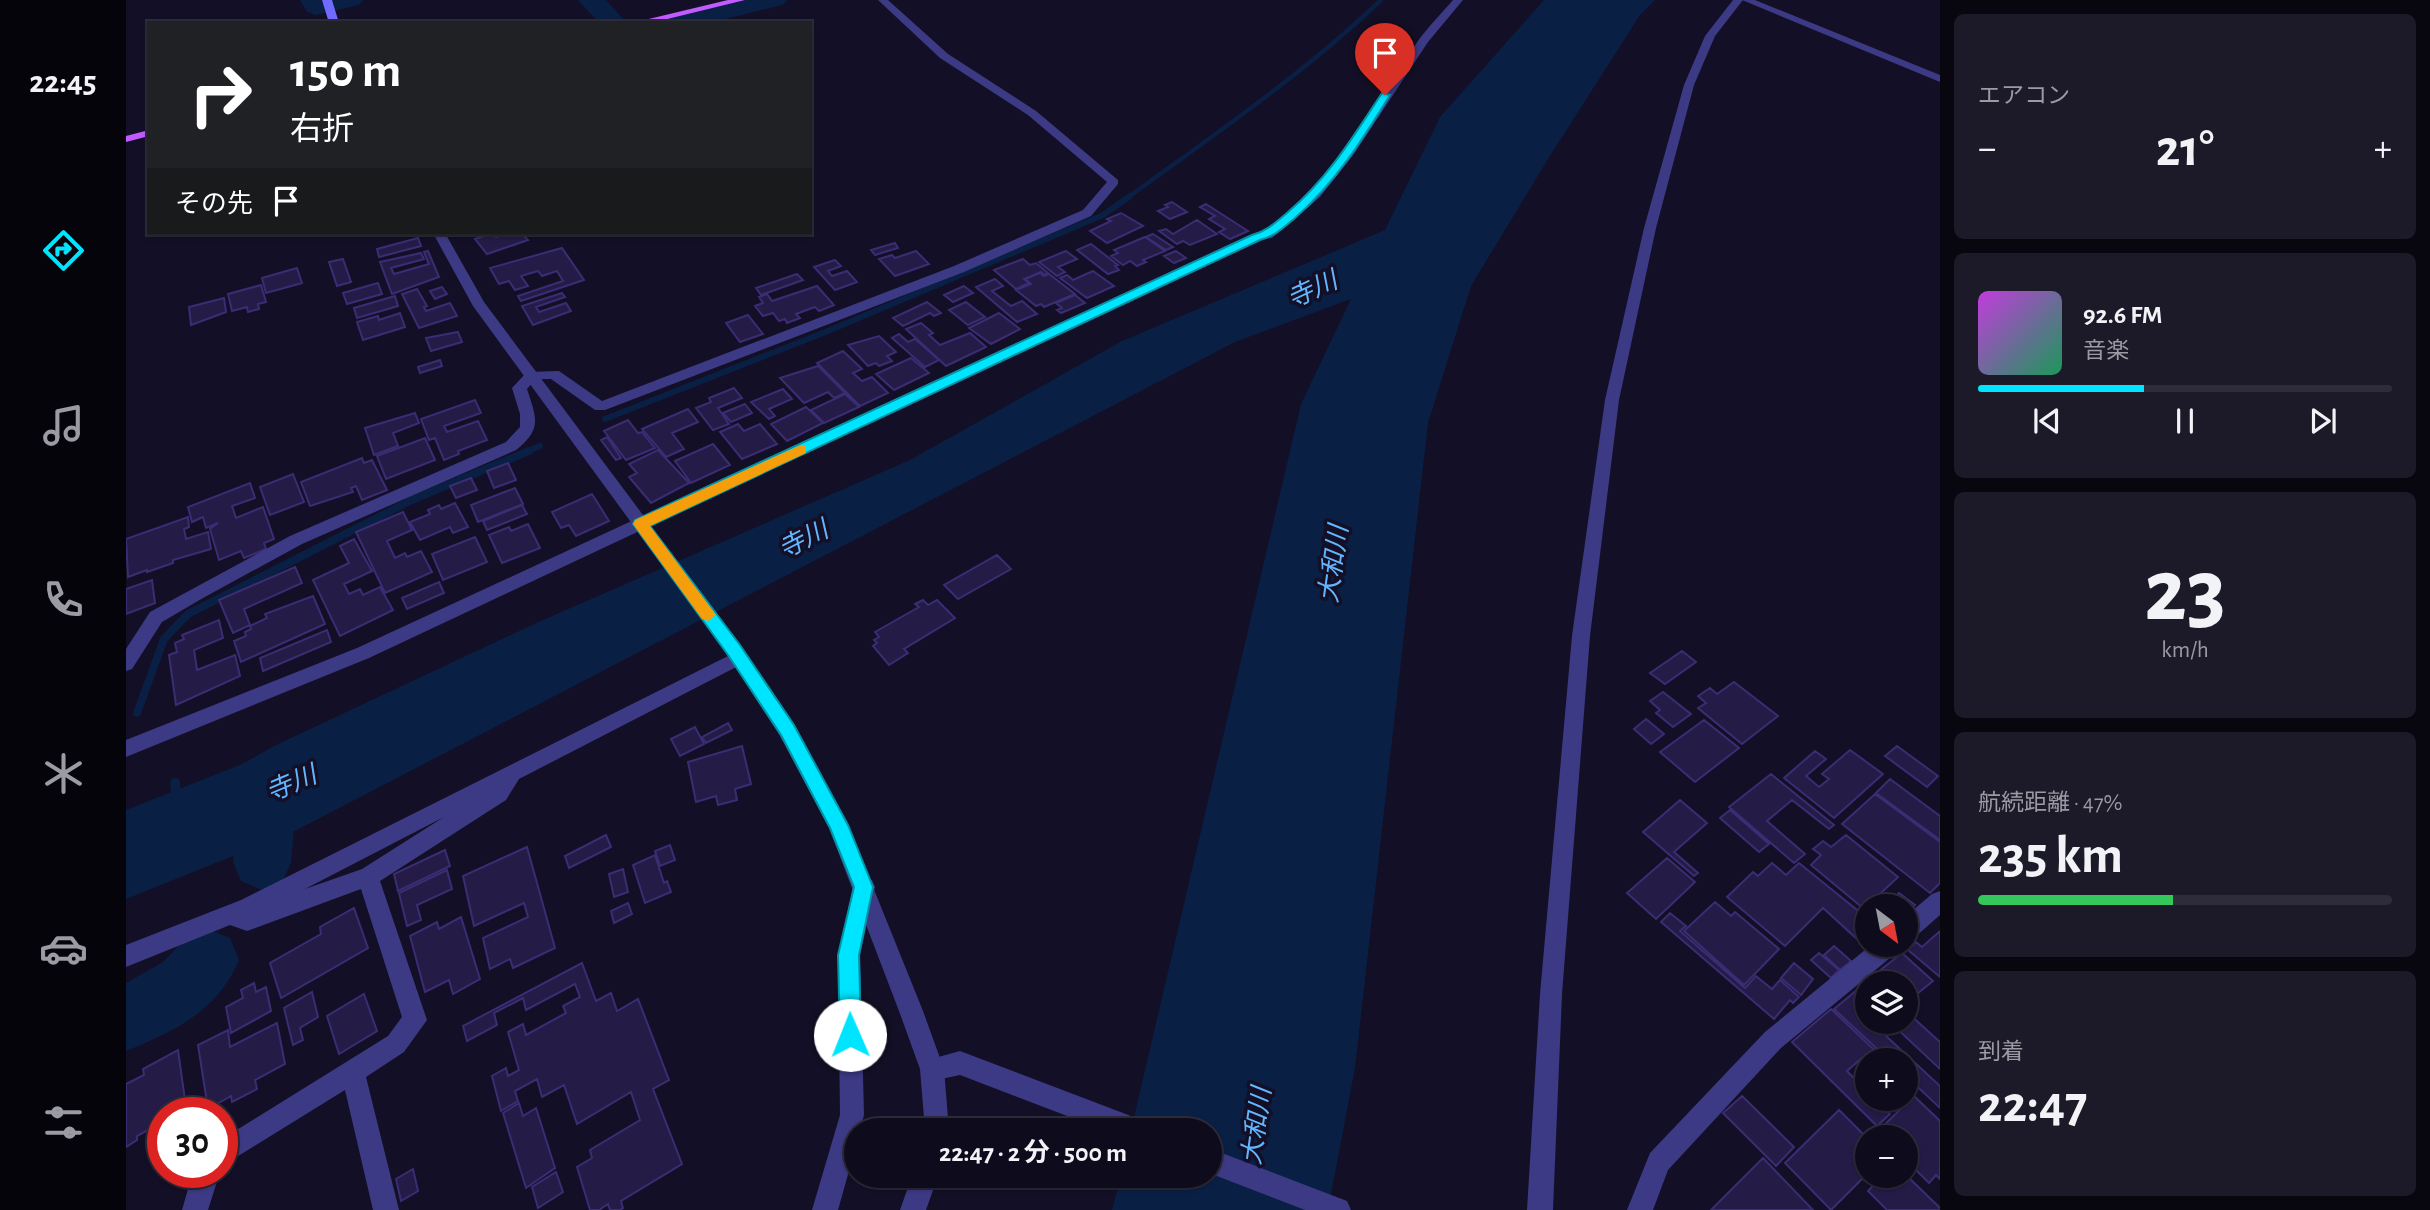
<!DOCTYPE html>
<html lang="ja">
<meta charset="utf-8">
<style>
body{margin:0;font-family:"Alegreya Sans","Noto Sans JP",sans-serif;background:#1c1929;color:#f1f3f6;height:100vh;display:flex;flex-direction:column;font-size:26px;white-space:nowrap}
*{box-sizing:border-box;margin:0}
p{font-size:23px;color:#9b9ba3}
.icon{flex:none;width:38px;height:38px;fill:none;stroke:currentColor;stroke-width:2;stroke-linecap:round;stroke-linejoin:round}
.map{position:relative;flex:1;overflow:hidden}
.side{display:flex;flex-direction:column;gap:14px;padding:14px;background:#08060f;width:490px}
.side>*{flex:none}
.top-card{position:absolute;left:21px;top:21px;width:665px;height:214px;border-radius:0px;box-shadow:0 2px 5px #0004,0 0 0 2px #2e2b3b;background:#202124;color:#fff;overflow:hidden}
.needle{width:46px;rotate:148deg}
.controls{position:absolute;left:1729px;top:894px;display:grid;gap:14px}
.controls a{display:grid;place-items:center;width:63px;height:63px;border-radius:50%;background:#0e0b1c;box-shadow:0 2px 5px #0004,0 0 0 2px #2e2b3b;font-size:35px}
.speed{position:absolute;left:21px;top:1097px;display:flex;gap:14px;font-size:35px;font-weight:700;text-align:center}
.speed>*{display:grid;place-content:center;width:91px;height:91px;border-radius:50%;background:#0e0b1c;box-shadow:0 2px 5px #0004,0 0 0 2px #2e2b3b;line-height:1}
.speed .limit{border:10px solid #d22;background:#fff;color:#111}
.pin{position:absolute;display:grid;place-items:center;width:60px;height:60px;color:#fff;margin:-72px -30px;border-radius:50% 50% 50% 0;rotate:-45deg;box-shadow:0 0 7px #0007}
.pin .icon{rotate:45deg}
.me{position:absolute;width:77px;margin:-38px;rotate:359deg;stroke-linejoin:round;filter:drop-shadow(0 0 5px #0008)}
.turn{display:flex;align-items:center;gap:24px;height:147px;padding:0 28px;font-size:32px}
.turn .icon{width:91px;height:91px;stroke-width:2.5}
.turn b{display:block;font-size:49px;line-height:60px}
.then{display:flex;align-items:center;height:66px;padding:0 28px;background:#0003;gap:14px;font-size:26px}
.big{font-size:52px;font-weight:700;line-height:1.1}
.side .widget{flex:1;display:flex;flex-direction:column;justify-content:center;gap:10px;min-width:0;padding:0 24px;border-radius:10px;background:#1c1929}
.side .dial{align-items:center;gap:0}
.dial b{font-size:91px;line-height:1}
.song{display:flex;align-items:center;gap:21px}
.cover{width:84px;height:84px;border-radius:10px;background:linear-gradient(135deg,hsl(290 70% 55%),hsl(150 70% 35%))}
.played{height:7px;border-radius:4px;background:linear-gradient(90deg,#00e5ff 40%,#2e2b3b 40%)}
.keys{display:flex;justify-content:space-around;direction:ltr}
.heat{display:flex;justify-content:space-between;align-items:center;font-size:38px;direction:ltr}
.charge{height:10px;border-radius:5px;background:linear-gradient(90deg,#34c759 47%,#2e2b3b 0)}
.trip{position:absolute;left:718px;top:1118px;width:378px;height:70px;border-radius:35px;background:#0e0b1c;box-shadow:0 2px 5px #0004,0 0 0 2px #2e2b3b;font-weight:700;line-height:70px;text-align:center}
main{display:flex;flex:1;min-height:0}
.menu{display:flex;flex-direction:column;width:126px;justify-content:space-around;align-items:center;background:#06040b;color:#9b9ba3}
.menu .icon{width:49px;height:49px}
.menu .selected{color:#00e5ff}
.menu b{font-size:32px;color:#f1f3f6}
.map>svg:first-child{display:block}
.water{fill:#0a1f44}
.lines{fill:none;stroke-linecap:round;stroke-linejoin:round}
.stream-far3{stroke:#0a1f44;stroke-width:4.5}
.stream-far2{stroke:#0a1f44;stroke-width:6}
.stream-far1{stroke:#0a1f44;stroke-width:8}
.stream{stroke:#0a1f44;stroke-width:10}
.river{fill:#0a1f44;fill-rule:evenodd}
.building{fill:#241b47;stroke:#3b2d73;stroke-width:2}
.minor{fill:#3d3a85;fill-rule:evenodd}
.tertiary{fill:#3d3a85;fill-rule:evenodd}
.secondary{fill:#6f6bff;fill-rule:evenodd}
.primary{fill:#c25bff;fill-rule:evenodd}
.route{fill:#00e5ff;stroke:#0095a6;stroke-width:2}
.slow{fill:#f59e0b}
.labels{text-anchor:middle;stroke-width:7;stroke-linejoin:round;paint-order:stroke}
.water-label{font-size:26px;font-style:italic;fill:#62b6ff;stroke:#130f26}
</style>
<main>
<nav class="menu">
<b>22:45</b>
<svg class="icon selected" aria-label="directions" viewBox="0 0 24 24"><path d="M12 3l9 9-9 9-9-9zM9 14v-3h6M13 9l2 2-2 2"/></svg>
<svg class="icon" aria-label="music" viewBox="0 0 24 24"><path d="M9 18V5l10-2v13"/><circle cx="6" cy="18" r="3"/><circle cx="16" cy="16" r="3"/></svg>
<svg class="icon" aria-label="phone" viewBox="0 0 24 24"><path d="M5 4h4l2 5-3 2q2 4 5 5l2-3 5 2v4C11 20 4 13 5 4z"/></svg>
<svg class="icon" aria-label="climate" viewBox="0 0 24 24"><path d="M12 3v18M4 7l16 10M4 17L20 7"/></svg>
<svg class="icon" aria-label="car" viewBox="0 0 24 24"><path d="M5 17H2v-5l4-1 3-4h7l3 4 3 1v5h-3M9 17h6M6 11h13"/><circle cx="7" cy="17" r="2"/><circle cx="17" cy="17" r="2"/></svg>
<svg class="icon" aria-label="filters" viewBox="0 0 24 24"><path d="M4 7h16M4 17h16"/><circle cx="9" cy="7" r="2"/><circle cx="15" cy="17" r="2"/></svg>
</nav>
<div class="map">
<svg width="1814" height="1210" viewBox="0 0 1814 1210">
<rect width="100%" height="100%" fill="#130f26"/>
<path class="water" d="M1418,0H1529L1514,15L1422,159L1345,286L1302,423L1229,1068L1202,1210H986L995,1176H1083V1130H1005L1175,404L1225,299L1109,342L169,831L0,899V810L116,764L150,745L410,623L784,460L996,341L1259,230L1314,117Z"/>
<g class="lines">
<path class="stream-far3" d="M1001,198C1088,135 1177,74 1255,0"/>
<path class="stream-far2" d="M479,419L702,331L977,215L1004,196
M399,452L414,446"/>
<path class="stream-far1" d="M11,713L38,639L62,614L286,500L403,451"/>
<path class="stream" d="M49,783L51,801"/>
<path class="river" d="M174,0H237L233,5L190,15L181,12Z
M452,0H480L500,22L473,23Z
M614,0H661L657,5L583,23H535L539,17Z
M143,768L163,775L171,793L165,862L157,881L136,890L115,881L107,862L115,793L123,775Z
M82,929L104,938L113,960C92,1011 49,1031 0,1051V983L37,962L60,938Z"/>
</g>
<path class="building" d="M1046,202L1061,212L1044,219L1032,211L1042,207L1039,205Z
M1080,204L1122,231L1104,239L1093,232L1099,229L1083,219L1089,216L1074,207Z
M995,213L1017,226L981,243L964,231L985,221L981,219Z
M1071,220L1091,234L1064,245L1057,241L1051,244L1033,231L1040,229L1047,234Z
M367,233L370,237L383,233H395L402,240L361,254L349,239Z
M1027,234L1047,247L1040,250L1020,237Z
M1019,237L1039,251L1017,260L1020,262L1011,266L1004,261L997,265L985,256L992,253L988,250Z
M292,238L295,246L253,257L251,249Z
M769,243L772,248L749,255L745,250Z
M965,244L992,265L989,266L993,270L982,274L951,250Z
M436,248L458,280L395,301L392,296L437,281L431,271L416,276L412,271L395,276L402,286L389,290L383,281L373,284L364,268Z
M302,251L313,277L266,294L254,262L295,253L298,259L265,268L268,274L303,264L298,252Z
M790,251L803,264L769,276L753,259L766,255L769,258Z
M940,251L951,259L932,267L939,272L931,276L913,262Z
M1050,251L1060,258L1048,263L1038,256Z
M217,259L225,282L211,286L203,262Z
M897,259L904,265L910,263L922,273L918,275L915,272L898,279L903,283L890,289L868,270Z
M709,260L715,266L702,271L706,276L721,271L731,282L709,290L688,267Z
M171,268L176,283L140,293L136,278Z
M967,271L988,286L961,298L934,278L941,275L947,280Z
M914,273L918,276L923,274L949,294L918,307L915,304L910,306L890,290L905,284L899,279Z
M671,274L677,280L635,295L630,288Z
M869,279L877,286L866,291L885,306L896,301L911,314L891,322L850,287Z
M252,283L256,294L221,304L217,293Z
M135,285L140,302L132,304L133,309L122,312L121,307L106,311L102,294Z
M691,286L708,305L693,311L689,307L670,314L674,318L661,323L659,319L653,321L647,313L637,316L629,306L637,303L633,297L641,294L646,301Z
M838,286L847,293L827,302L818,295Z
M316,287L321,294L309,299L304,291Z
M291,289L301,306L298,307L300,311L324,303L331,316L293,328L276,294Z
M436,293L439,297L410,307L413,312L440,303L445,311L407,325L396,306Z
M949,295L959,303L935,313L931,310L936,308L930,303Z
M269,296L272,306L231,318L228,308Z
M98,298L100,312L65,325L63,307Z
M801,302L815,313L808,316L804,313L777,326L767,318Z
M840,302L859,317L842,325L823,310Z
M274,313L279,327L237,340L231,322L252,316L253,320Z
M873,313L894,329L865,344L843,328Z
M622,315L637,334L614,342L600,323Z
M795,323L807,333L803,335L814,345L844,333L860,347L820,366L780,329Z
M332,332L336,342L305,351L300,338Z
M773,334L782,342L789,339L813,360L799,367L766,338Z
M753,336L770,352L761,356L766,361L753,366L750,363L742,366L722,345Z
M717,351L736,369L727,373L736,381L746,377L762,393L734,406L691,363Z
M785,358L803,373L768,390L750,374Z
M314,360L316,366L294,373L292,367Z
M692,366L719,393L708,398L702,392L678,403L654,378Z
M608,388L616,398L592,408L603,424L587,430L570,408L585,402L583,398Z
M657,389L666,399L643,409L649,416L643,419L625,402Z
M719,394L733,407L698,423L685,410Z
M349,400L355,413L318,426L321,432L352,421L361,440L332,451L333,454L318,460L309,438L303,440L295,419Z
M619,404L626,413L605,422L597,413Z
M680,407L697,423L661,441L645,424Z
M562,409L572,422L546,433L558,449L540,457L516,429Z
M289,413L293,423L267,433L272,446L248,455L239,428Z
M502,420L512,433L516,432L529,448L500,460L478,431Z
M612,424L618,431L634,424L651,444L616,459L594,432Z
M481,437L495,458L490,460L475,440Z
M299,438L309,460L260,479L251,456Z
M587,444L604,465L565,483L549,461Z
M532,450L563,483L525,503L503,477L511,473L503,464Z
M236,458L238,463L246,460L261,490L236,500L230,486L225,488L227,492L184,506L175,482Z
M382,463L390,480L368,488L361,471Z
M167,474L178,502L144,515L134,487Z
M345,478L351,490L330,498L324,486Z
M124,483L129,498L106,506L110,518L137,507L148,539L138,543L140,549L118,558L115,551L93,560L84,529L92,523L80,528L77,517L66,522L62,507Z
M389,488L397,504L352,522L345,505Z
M466,494L483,521L450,536L443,525L435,528L426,512Z
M329,503L342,527L327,533L324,527L294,540L284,522L304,514L302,510L313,505L315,509Z
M396,505L401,514L361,530L357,521Z
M277,512L286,530L261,541L269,558L279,553L281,557L295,551L306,572L259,593L230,532Z
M62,517L63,527L58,529L60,539L82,532L85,549L47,560V563L21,572V570L2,577L0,539Z
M402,524L414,548L376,563L363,535L383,527L385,531Z
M349,537L361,562L317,580L306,554Z
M228,539L246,571L218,584L223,594L234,589L237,595L254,587L267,610L214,636L187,580L223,563L214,546Z
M871,555L885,569L832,599L818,585Z
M169,567L176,583L118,609L124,625L107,633L93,600Z
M26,580L29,603L0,614V589Z
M313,582L318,593L281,609L276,598Z
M187,596L199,624L115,662L108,641L120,636L119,632L125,629L124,626L141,618L139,614Z
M797,600L802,605L811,600L829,618L778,649L782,653L763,665L747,646L751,643L748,640L753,637L749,632L793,607L789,604Z
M93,620L97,638L68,650L71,670L109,655L114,676L50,705L43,655L51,652L49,643L58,639L56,635Z
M201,630L205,642L137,671L134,658Z
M1556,651L1570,662L1539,684L1524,673Z
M1608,682L1652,716L1616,744L1572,708L1580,703L1572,696L1584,688L1591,694Z
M1537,692L1565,714L1547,727L1530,713L1534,710L1524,701Z
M1520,719L1538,734L1525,744L1508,729Z
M1578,720L1613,748L1569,782L1534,752Z
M602,723L606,730L580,743L576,737Z
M569,727L578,744L554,756L545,739Z
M616,746L625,784L609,789L611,800L592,805L590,796L570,802L562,762Z
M1771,746L1812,776L1801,787L1759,756Z
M1724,750L1757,774L1708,818L1658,778L1689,751L1700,759L1680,776L1693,787L1703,779L1696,774Z
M1645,774L1708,825L1703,829L1666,800L1641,821L1679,854L1668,863L1603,807Z
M1764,779L1814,816V840L1750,793Z
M1749,794L1814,842V883L1804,893L1716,824Z
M1554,800L1581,823L1548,852L1572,873L1568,876L1517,832Z
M1604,810L1643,844L1633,852L1594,818Z
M480,835L485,847L443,868L439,856Z
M1720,835L1772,877L1738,909L1685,865L1695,855L1687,849L1697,841L1705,847Z
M544,845L549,860L534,866L529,851Z
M401,847L429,948L387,968L384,959L364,969L357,938L402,917L398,903L348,926L337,876Z
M319,850L324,866L272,891L268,874Z
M529,855L538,883L541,881L545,892L519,903L507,865Z
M1541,858L1569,882L1530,919L1501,893Z
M1646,863L1660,875L1673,863L1741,918V945H1748L1743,950L1697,908L1659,946L1601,897L1627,872L1632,876Z
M497,869L502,892L488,897L483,874Z
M321,870L326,889L291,905L295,920L281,926L273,893Z
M1773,893L1789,905L1780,915V906H1759Z
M1589,902L1605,916L1609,912L1653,949L1618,985L1558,931Z
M502,903L506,914L488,923L485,911Z
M228,908L242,948L155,998L144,963L195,934L194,927Z
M1544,913L1560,926L1554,931L1619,988L1630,976L1646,989L1654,980L1673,997L1667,1003L1664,1000L1648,1019L1535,922Z
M335,917L354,979L327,994L323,980L299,992L284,936L311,922L313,929Z
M1814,931V977L1782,950L1790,942L1796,947Z
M1708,946L1725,961L1714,970L1698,955Z
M1693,953L1713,970L1705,978L1685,960Z
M1776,953L1807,981L1780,1003V984H1741V994L1733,987Z
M456,963L470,1001L485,993L491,1011L512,999L543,1080L527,1089L556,1164L495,1201L497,1208L494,1210H484L482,1204L473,1210H464L451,1167L466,1158L464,1150L514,1120L505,1092L451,1124L438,1085L416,1097L411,1079L389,1091L392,1101L375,1111L366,1076L380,1068L382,1076L393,1070L382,1032L397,1024L400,1035L440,1013L437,1006L454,997L449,984L400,1010L397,998L368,1013L371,1025L341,1041L337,1026Z
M1668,963L1687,979L1675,995L1655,978Z
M128,983L130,992L140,987L145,1011L105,1033L100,1007L117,998L115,990Z
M1732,989L1741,998V1022H1745L1814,1086V1108L1780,1076V1060H1763L1708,1009Z
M186,992L192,1017L174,1028L177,1040L167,1045L158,1008Z
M238,994L251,1031L213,1054L201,1016Z
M1705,1009L1759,1060H1745L1739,1055L1721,1071L1741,1092V1099H1749L1764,1114L1751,1126L1666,1042Z
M1782,1013L1814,1042V1069L1768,1026L1772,1022H1780Z
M151,1023L159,1064L129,1080L131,1089L106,1102L105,1096L82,1109L72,1045L102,1030L104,1047Z
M52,1050L59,1100L30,1116L31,1125L11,1136V1140L0,1147V1084L18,1075L17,1069Z
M1616,1096L1668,1147L1650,1166L1597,1113Z
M1788,1096L1814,1121V1179L1810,1175L1803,1183L1780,1160V1138H1757L1751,1132Z
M393,1103L397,1116L410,1108L429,1168L400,1188L377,1113Z
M1713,1110L1741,1138V1176H1751L1744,1183L1738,1177L1705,1210L1659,1163Z
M1637,1158L1687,1210H1585Z
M287,1169L292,1191L275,1201L270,1179Z
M430,1172L437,1192L412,1208L406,1187Z
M1780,1175L1814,1208V1210H1761L1742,1191L1756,1176Z"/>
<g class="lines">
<path class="minor" d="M752,0H762L822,54L910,111L992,180V184L965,216L838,272L479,410H469L425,379H410L401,389C410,417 417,429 390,450L176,544L77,598L36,622L6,669L0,671V649L24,612L164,536L380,442L394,427V414L386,388L401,372L433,371L476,401L828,266L957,210L981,182L902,115L814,58Z
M1327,0H1337L1302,42L1228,154L1194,197L1146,238L1133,240L243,658L0,757V740L231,648L1126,234C1185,220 1257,91 1292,41C1302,27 1315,14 1327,0Z
M1607,0H1617L1589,36L1568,85L1530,228L1493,400L1464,636L1436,994L1427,1210H1401L1414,994L1446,636L1479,400L1518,228L1558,85L1579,36Z
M612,651L618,653L621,658L618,663L393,779L380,800L254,881L301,1020L278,1052L240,1077L273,1210H247L219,1090L96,1166V1139L262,1036L276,1017L235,889L121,931L104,925L0,967V945L115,900ZM318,817L236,869L179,889Z
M738,877L746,880L749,887L734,955L738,1115L734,1130H730V1146L712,1210H686L714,1115L712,955L727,887L730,880Z
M1814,891V915L1788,938L1780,941V916L1806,894Z
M1745,945H1773L1770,953L1655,1048L1542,1170L1527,1210H1501L1524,1153L1639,1032Z
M834,1051L1018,1121L1021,1130H978L834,1075L806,1081L798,1077L794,1069L798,1061Z
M1083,1148L1221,1201L1225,1210H1179L1083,1173Z
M94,1172L82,1210H56L67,1172Z"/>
<path class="tertiary" d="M1616,0H1629L1814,75V82Z
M307,233H319L358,302L614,645L668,724L722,825L797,1011L818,1069L823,1130H799L794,1069L773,1011L703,828L654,736L602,655L347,306Z
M786,1176H812L800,1210H774Z"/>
<path class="secondary" d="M196,0H206L213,23H203Z"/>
<path class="primary" d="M602,0H619L525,23H506Z
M23,130V136L0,142V136Z"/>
</g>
<path class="route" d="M1256,93L1264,95C1236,140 1210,182 1170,217C1158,227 1149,236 1134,240L524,526L614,645L668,725L722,825L747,887L733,955L735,1035L732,1043L724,1046L717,1043L714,1035L712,955L728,887L704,828L655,735L602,655L507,524L509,520L1126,235C1141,231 1150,222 1162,212C1202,178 1227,137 1256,93Z"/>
<path class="slow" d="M675,445L680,446V453L524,526L590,615L582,621L576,619L507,524L509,520Z"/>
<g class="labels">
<g class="water-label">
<text transform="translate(1186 289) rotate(-25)" y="9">寺川</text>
<text transform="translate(677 539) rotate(-27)" y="9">寺川</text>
<text transform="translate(1207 564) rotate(-82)" y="9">大和川</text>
<text transform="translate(165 783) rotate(-23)" y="9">寺川</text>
<text transform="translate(1130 1126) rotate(-82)" y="9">大和川</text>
</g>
</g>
</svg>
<div class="controls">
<a><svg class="needle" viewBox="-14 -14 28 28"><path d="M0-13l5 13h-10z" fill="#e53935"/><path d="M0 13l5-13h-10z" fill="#9b9ba3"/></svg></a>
<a><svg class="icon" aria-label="layers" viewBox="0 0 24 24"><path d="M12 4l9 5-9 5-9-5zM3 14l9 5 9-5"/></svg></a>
<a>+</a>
<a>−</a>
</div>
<div class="speed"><div class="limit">30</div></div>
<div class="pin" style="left:1259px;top:95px;background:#d93025"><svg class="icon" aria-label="arrive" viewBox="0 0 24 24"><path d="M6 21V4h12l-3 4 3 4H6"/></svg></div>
<svg class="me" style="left:724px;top:1035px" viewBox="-20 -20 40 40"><circle r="19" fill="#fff"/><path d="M0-13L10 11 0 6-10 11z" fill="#00e5ff"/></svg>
<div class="trip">22:47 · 2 分 · 500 m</div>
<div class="top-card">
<div class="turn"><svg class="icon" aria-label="right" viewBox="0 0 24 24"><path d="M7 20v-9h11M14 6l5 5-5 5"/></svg><div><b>150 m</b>右折</div></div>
<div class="then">その先<svg class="icon" aria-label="arrive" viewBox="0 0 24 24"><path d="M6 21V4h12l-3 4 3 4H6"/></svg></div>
</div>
</div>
<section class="side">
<div class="widget"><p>エアコン</p>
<div class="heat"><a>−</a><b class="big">21°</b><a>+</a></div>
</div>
<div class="widget">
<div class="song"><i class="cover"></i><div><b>92.6 FM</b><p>音楽</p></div></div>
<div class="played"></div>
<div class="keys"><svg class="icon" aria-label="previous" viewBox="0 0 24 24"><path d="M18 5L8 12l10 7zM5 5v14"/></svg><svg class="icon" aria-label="pause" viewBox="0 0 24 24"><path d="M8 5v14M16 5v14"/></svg><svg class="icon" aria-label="next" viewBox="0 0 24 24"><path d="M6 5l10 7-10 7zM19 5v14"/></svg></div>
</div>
<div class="widget dial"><b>23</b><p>km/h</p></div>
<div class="widget"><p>航続距離 · 47%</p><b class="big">235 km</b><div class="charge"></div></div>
<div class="widget"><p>到着</p><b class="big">22:47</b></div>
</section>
</main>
